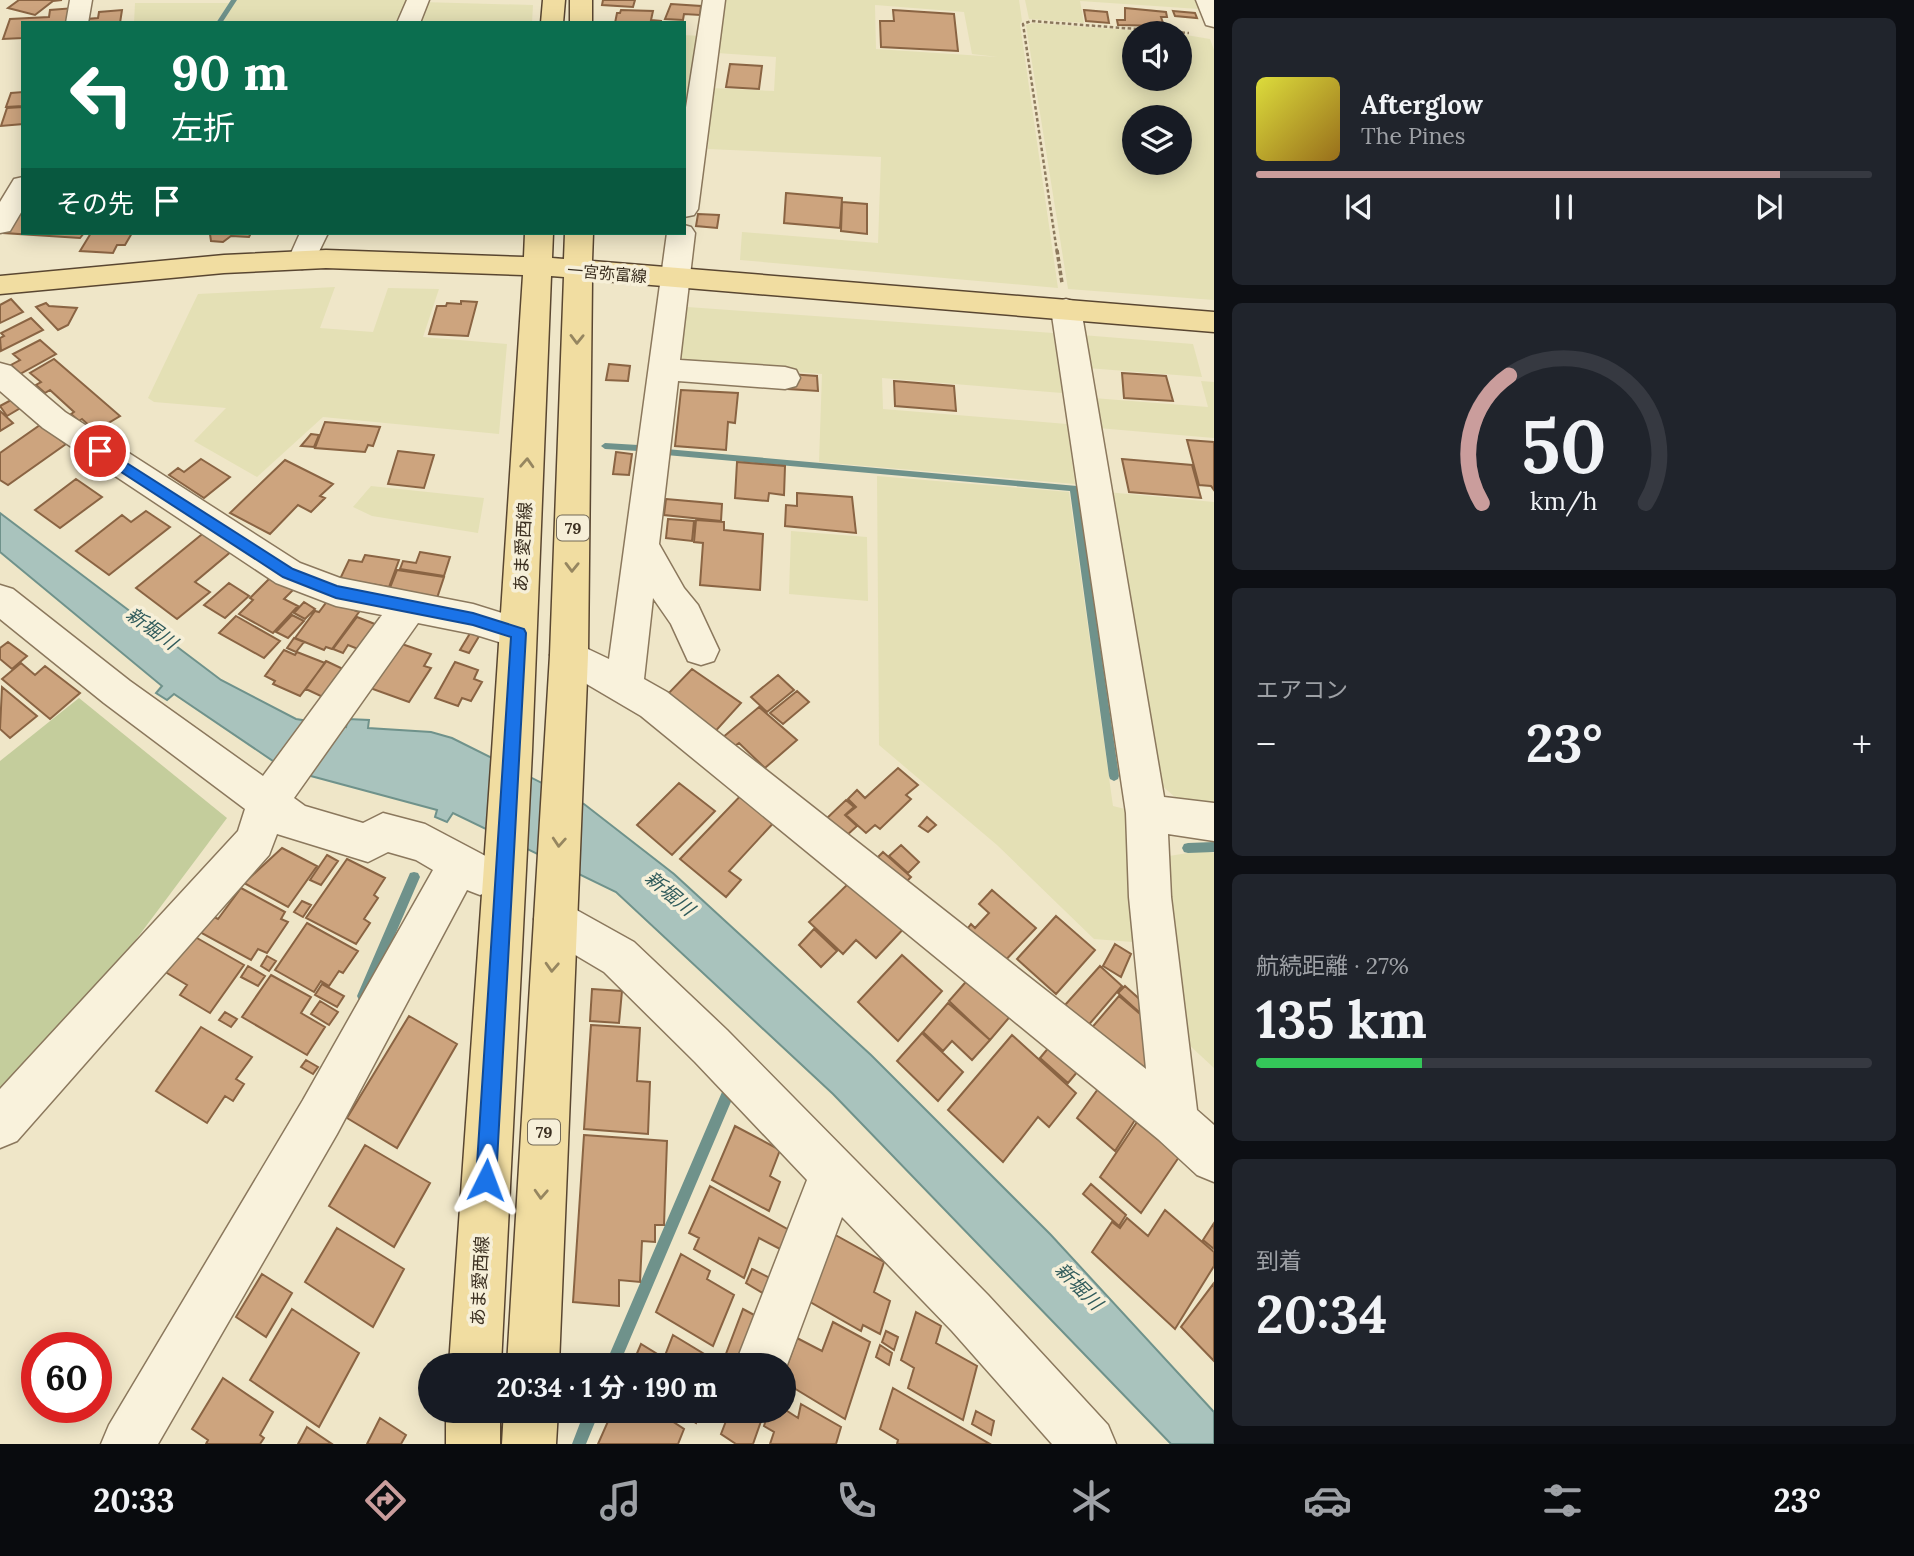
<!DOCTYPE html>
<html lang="ja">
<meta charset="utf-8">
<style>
body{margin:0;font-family:Lora,"Noto Sans JP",serif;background:#20242c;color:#f1f3f6;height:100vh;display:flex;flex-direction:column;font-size:26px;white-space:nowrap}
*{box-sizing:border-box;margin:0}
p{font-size:23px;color:#9ea1a6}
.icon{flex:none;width:38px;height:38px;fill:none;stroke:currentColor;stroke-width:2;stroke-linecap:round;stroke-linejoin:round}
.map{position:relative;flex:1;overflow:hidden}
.sheet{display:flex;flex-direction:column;gap:18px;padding:18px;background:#0d0f14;width:700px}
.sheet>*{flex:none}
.banner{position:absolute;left:21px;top:21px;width:665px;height:214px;border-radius:0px;box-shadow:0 4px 18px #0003;background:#0b6e4f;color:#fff;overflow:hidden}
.controls{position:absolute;left:1122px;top:21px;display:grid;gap:14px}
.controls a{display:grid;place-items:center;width:70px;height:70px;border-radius:50%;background:#171b24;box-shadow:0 4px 18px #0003;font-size:35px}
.speed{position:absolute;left:21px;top:1332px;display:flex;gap:14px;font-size:35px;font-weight:700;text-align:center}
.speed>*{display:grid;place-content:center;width:91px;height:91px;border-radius:50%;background:#171b24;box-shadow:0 4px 18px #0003;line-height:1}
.speed .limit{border:10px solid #d22;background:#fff;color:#111}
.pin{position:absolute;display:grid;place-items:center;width:60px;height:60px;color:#fff;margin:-30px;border:4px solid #fff;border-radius:50%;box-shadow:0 2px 7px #0007}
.me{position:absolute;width:77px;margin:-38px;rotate:3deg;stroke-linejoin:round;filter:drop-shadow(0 0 5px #0008)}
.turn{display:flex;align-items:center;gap:24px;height:147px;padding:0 35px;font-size:32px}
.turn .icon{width:91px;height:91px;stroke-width:2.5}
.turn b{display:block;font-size:49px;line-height:60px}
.then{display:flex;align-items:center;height:66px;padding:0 35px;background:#0003;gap:14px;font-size:26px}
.big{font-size:52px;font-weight:700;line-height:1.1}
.sheet .widget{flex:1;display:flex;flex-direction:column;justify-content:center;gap:10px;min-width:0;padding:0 24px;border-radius:10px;background:#20242c}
.sheet .dial{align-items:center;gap:0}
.dial svg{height:182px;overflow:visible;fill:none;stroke:#363941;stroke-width:7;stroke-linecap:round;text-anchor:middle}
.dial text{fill:#f1f3f6;stroke:none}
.song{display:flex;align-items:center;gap:21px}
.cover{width:84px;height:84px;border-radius:10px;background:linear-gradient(135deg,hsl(60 70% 55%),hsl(40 70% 35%))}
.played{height:7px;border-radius:4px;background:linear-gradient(90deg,#ca9d9c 85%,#363941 85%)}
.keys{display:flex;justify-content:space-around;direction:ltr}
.heat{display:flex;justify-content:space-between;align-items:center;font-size:38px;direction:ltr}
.charge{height:10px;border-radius:5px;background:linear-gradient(90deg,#34c759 27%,#363941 0)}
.trip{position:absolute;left:418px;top:1353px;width:378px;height:70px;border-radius:35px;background:#171b24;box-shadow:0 4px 18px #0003;font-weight:700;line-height:70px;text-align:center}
.dock{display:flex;height:112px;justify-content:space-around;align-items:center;background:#090b0e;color:#9ea1a6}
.dock .icon{width:49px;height:49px}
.dock .on{color:#ca9d9c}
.dock b{font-size:32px;color:#f1f3f6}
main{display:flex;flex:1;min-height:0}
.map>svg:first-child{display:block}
.farmland{fill:#e4e0b5;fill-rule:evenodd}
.green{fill:#c4cd9c}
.water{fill:#a9c3bd;stroke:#6f928b;stroke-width:2}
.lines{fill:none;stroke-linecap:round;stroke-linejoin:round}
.stream{fill:#6f928b;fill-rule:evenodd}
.building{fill:#cda47e;stroke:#8a6443;stroke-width:2}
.minor-casing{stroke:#8b785d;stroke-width:3}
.major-casing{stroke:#594631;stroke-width:3}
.path-far1{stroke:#8b785d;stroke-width:2.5;stroke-dasharray:3.5 2.5;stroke-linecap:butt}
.path{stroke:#8b785d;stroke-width:3.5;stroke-dasharray:4.5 2.5;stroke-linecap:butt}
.minor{fill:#f9f2dc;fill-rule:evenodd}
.major{fill:#f1dda1;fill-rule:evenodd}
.oneway{stroke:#968660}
.route{fill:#1a73e8;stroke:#114b97;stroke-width:2}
.labels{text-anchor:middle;stroke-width:7;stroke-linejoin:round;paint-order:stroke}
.far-street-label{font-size:16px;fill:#3b2f20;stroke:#f6efd8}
.shield{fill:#f6efd8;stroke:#736957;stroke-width:2}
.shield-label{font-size:16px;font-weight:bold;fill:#3b2f20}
.street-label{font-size:18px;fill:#3b2f20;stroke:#f6efd8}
.water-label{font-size:19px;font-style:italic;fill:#305b5b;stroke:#f6efd8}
</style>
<main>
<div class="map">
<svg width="1214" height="1444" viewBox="0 0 1214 1444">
<rect width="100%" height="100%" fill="#efe6c8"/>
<path class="farmland" d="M237,0H414L403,23H222Z
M723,0H1019L1022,21L1020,24L1058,288L740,260L742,232L878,243L881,157L708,149L711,88L774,91L776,57L717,53ZM875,5L964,12L972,54L998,57L876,49Z
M1025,0H1196L1199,9L1080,1L1084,23L1029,19Z
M421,2L533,5L532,23H411Z
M135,3H229L216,23H134Z
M1034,23L1168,33H1134V79H1180V34L1210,39L1214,50V300L1068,289L1026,25ZM1134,117H1180V163H1134Z
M684,35L700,36L684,140Z
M335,287L320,328L373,332L388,288L439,289L423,337L507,344L499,434L323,417L257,477L194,441L226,408L154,402L148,398L198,294Z
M687,307L1053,333L1062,393L882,378L883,409L1067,424L1075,484L819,462L822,374L673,362Z
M1082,335L1193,344L1202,377L1087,368Z
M1201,381L1214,382V438L1098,428L1093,398L1208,407Z
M877,476L1069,492L1113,806L1125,809L1145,943L1094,939L997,845L879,745Z
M371,486L484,498L478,533L372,516L353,507Z
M1107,492L1214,502V808L1183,804L1153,778Z
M791,531L867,537L868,601L789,594Z
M1200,851L1214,853V1068L1187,1043L1163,857Z"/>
<path class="green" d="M79,698L227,818L78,1017L0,1106V761Z"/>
<path class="water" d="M0,513L221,680L296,719L346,727L348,719L369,720L368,728L431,732L452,738L584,804L674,874L871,1055L1051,1235L1214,1412V1444H1171L833,1094L616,892L453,813L447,822L435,817L437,810L296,772L276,763L174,694L167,700L156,693L162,686L0,552Z"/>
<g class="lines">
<path class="stream" d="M231,0H237L222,23H216Z
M605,443L638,445L642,448L638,451L605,449L601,446Z
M666,449L1077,486L1119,776L1118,779L1114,781L1110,779L1109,776L1070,491L666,455L662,452Z
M1214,842V852L1188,853L1184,852L1182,848L1184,844L1188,843Z
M414,872L418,873L420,877L367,1000L363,1002L359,1000L357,996L410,873Z
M727,1091L732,1092L733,1097L619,1365H605L722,1092Z
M585,1410H600L586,1444H572Z"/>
</g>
<path class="building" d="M19,0H62L53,1L35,15L8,8Z
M603,0H635L633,7L602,5Z
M671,4L701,6L700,15L684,14L683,20L665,19Z
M74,8L70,23H23V38L3,39L10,19L49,17L50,10Z
M1125,8L1166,12L1167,17H1161L1164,26L1118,25L1117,20H1125Z
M122,10L120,23H85L86,19L98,18L99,12Z
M621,10L653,11L651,20L661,21V23H615L617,13H620Z
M893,10L954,14L958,51L881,47L880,21H894Z
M1084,10L1107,12L1109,23L1086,21Z
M1173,11L1195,13L1197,18L1175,16Z
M730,64L762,66L759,89L726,87Z
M23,92V106L6,107L11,93Z
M23,107V124L1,126L7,108Z
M786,193L842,198L840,228L784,223Z
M842,202L867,204V234L841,231Z
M23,205V233H84L80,238L4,233Z
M698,214L719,215L717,228L696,226Z
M91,233H132L125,245H117L113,253L80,251Z
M195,233H251L249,237L231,236L223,242L211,241L210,234Z
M11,299L23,312L0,323V305Z
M461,301L477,302L468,336L429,334L437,306H446L447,303L461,304Z
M46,303L49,306L77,308L68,325L58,330L36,307Z
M31,318L43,330L1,351L0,338L4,336L1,333Z
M40,340L56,354L20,374L11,365L20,360L13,354Z
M54,359L120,416L95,431L82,419L79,421L71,414L74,412L50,390L45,393L36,385L41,382L30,373Z
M609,364L630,366L628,381L606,380Z
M1122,373L1166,376L1173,401L1124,398Z
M789,374L817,376L818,391L788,389Z
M894,381L954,386L956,411L895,406Z
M681,390L738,393L735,423L728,422L726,450L675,446Z
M13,399L22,407L7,416L0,406Z
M0,411L13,423L0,431Z
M325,422L380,427L373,446L368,445L365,452L315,448Z
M40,425L66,444L8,485L0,480V453Z
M311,434L319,435L314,447L301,446Z
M1187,440L1214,442V490L1211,486L1199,485Z
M398,451L434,455L424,488L388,484Z
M616,452L632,454L629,475L613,474Z
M201,459L230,477L204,498L169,475L178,468L184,472Z
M1122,459L1192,465L1201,498L1129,492Z
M285,460L333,484L320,496L325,498L311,512L298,505L270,534L230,513Z
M737,462L785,466L784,495L769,493L768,501L735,498Z
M76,479L102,497L60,528L35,510Z
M797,493L852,497L856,533L785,526L786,505L797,506Z
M666,499L722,504L721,521L664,515Z
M146,511L170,527L109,575L76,551L122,515L131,522Z
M668,519L694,521L692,541L666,538Z
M696,520L724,522V530L763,534L760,590L700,585L703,543L694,542Z
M206,531L233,550L195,582L210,592L177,619L136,588Z
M420,552L450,557L444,576L400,569L403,561L416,563Z
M365,555L399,560L389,587L340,579L349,560L362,562Z
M397,570L444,577L436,601L388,593Z
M273,575L295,588L284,599L298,606L273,633L239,614L253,600L250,598Z
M229,583L249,596L225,618L204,605Z
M328,600L359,612L332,649L326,647L324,650L295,638L315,611L319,612Z
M304,602L315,609L305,619L294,613Z
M292,615L304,621L288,638L276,632Z
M236,616L280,641L264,658L219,633Z
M357,617L380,626L363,651L348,645L343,653L333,649Z
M472,630L481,633L469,653L460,650Z
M294,638L304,642L296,652L287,648Z
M8,642L27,656L12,669L0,659V648Z
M399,643L431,654L424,666L431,668L409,702L370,688Z
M284,650L295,655L297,652L325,663L300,696L273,684L275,681L265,676Z
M326,661L343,669L327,699L306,689Z
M455,662L478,670L474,679L482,682L471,701L462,698L458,706L435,698Z
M21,663L35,675L45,666L80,693L50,719L2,679Z
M692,669L741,703L712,735L663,699Z
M778,675L794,690L767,712L751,697Z
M2,687L37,716L10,738L0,729Z
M797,691L809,702L783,724L770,713Z
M759,707L797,740L765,768L739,743L732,748L722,738Z
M898,768L918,785L906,795L911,799L880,829L875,825L866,833L846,815L856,807L848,799L857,790L865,798Z
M679,783L715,811L672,855L637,825Z
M745,791L778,818L729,871L741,880L726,897L680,859Z
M846,800L854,807L845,815L857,826L845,837L826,819Z
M927,817L936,825L928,832L919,826Z
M901,845L919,862L908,873L889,856Z
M282,848L317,866L288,907L244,883Z
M883,852L911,877L901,887L873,862Z
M327,855L338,861L321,885L310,880Z
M347,859L385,878L374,895L378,898L364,919L370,923L356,944L306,918Z
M855,877L908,924L876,958L856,940L843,954L809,922Z
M241,888L285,912L281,919L288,922L267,953L258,949L251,960L196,930L208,914L218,919Z
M992,890L1036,928L1001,965L965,932L971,924L975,928L989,913L979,904Z
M302,901L311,905L303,917L294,912Z
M1056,916L1095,950L1056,994L1017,959Z
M307,923L358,951L343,973L339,971L329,986L321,981L314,992L275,970Z
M814,929L837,951L821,967L799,945Z
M190,934L244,965L210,1013L180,995L187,985L162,970Z
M1115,944L1131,954L1121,977L1103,966Z
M902,955L942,991L898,1041L858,1002Z
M267,956L276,961L269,971L261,966Z
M248,966L265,976L258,986L241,977Z
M1100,966L1122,986L1080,1035L1057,1014Z
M271,975L311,997L301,1013L325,1027L307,1055L242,1017Z
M971,976L1013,1013L990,1040L949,1001Z
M322,984L344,996L337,1007L315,995Z
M1125,986L1145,1004L1139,1012L1118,993Z
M592,989L622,991L619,1023L590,1021Z
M1119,996L1146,1019L1151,1059L1132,1082L1083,1038Z
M320,1001L338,1012L329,1025L311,1014Z
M948,1003L990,1040L972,1060L952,1041L943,1051L923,1032Z
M225,1012L237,1019L231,1027L219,1020Z
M409,1016L457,1044L397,1148L347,1118Z
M591,1025L640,1028L637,1081L650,1082L648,1134L584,1129Z
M201,1027L252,1057L236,1079L244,1084L233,1101L225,1096L207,1123L156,1091Z
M922,1033L963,1072L938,1101L897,1061Z
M1012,1035L1076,1093L1049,1127L1038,1117L1003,1162L948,1110Z
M1050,1046L1078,1071L1068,1083L1040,1058Z
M306,1060L318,1067L313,1074L301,1067Z
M1098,1089L1135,1120L1115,1151L1077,1118Z
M1137,1122L1179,1157L1141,1213L1100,1177Z
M735,1126L780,1150L770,1176L780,1182L769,1211L712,1180Z
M584,1135L667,1141L664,1225H655V1242L642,1241L640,1282L619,1280V1306L573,1302Z
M365,1145L430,1183L394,1247L329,1206Z
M1091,1184L1126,1215L1119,1226L1083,1194Z
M710,1186L789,1230L782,1250L759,1238L744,1278L694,1249L699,1238L689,1233Z
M1165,1210L1214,1252V1266L1175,1329L1092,1252L1112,1222L1120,1228L1127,1218L1148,1236Z
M1214,1223V1249L1203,1240Z
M337,1228L404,1269L373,1327L305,1282Z
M830,1232L884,1262L874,1292L890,1301L880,1334L863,1325L861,1331L805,1299Z
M681,1254L710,1271L707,1279L734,1295L713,1346L656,1312Z
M752,1269L772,1279L766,1295L746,1283Z
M262,1274L292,1293L266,1337L236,1317Z
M1214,1283V1361L1181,1327Z
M292,1309L359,1353L319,1427L250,1380Z
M743,1309L758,1317L739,1365H733L724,1359Z
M916,1312L941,1326L936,1343L977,1366L963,1420L908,1388L914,1368L901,1360Z
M833,1322L870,1342L845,1419L784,1382V1374L797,1338L822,1351Z
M886,1331L898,1337L894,1350L882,1342Z
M673,1335L719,1363L718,1365H632L641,1344L664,1358Z
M880,1345L892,1353L889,1365L876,1357Z
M223,1378L273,1412L260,1435L264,1438L260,1444H206L208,1440L192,1429Z
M893,1388L990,1444H897L898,1440L880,1429Z
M801,1404L841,1427L836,1444H770L774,1432L764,1426L769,1410L784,1409L798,1418Z
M613,1410H655L684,1429L678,1444H598Z
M675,1410H701L696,1423Z
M717,1410H765L753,1444H736L721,1434L726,1421L715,1414Z
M976,1411L994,1421L991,1435L972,1424Z
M380,1418L406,1435L401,1444H367Z
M307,1427L332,1444H298Z"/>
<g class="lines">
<g class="minor-casing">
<path id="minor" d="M70,0H92L88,23H66Z
M407,0H429L420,23H397Z
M703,0H725L698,209L694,215L684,217V120Z
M1196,0H1214V27L1206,25Z
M23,177V209L10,231L0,233V202L14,179Z
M684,225L691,227L695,233L680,360L785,367L796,370L800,378L796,386L785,389L678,381L659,544L684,588L698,605L719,650L714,661L701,665L688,661L671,624L653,598L644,679L667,692L1146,1069L1129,897L1126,813L1051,309L1056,302L1066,299L1076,302L1081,309L1164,797L1214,803V841L1168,834L1171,897L1197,1110L1214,1125V1182L1197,1175L1158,1139L641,716L556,666L550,655L556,644L569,640L609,659L667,233H684Z
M300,233H328L312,266L302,269L292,266L288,260Z
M0,363L11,366L65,412L300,563L340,578L473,604L531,622L536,633L531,644L518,648L473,634L418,623L294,798L305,806L363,823L383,813L425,824L495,861L501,875L495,889L480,895L467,890L337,1134L158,1444H101L109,1425L303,1100L433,870L416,860L388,852L368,862L277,834L269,855L17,1141L0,1148V1089L238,831L245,809L104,703L0,619V585L13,589L130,681L263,776L382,615L336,606L276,583L43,428L0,391Z
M555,898L634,942L727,1030L988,1295L1108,1425L1116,1444H1052L952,1331L842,1217L784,1373V1365H735L807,1180L695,1062L604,972L540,934L534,919L540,904Z"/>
</g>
<g class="major-casing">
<path id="major" d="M543,0H565L563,23H541Z
M570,0H592V23H570Z
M525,233H553L552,258L564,259L565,233H593L592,261L1214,312V332L592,280L588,655L559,1365H507L550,655L564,277L551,276L532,751L501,1365H449L492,751L523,275L326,268L224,273L0,294V276L224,255L326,250L524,257Z
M446,1410H500V1444H446Z
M504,1410H558L556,1444H502Z"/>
</g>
<path class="path-far1" d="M1057,252L1023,24L1031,21L1189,33"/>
<path class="path" d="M1057,250L1062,283"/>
<use href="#minor" class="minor"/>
<use href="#major" class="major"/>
</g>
<defs><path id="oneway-chevron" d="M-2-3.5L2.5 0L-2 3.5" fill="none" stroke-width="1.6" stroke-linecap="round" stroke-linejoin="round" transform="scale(1.75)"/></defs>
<g class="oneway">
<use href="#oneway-chevron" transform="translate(577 339) rotate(91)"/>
<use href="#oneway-chevron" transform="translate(527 463) rotate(-87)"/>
<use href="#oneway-chevron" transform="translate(572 567) rotate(91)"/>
<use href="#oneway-chevron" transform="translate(559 842) rotate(94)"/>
<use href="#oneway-chevron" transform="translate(552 967) rotate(93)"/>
<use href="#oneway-chevron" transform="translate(541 1194) rotate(93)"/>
</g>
<path class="route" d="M100,446L293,569L337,586L473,613L524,629L526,633L496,1180L493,1187L486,1190L479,1187L476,1180L511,637L473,625L336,598L283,577L95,455V448Z"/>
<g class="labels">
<g class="far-street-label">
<text transform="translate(607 273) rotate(5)" y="6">一宮弥富線</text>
</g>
<g class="shield">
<rect x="557" y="515.5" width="32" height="25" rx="5"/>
<rect x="528" y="1119.5" width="32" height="25" rx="5"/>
</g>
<g class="shield-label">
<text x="573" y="534">79</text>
<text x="544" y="1138">79</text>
</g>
<g class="street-label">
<text transform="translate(523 547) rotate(-87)" y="6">あま愛西線</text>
<text transform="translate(480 1281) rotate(-87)" y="6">あま愛西線</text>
</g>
<g class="water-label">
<text transform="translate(152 628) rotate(36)" y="7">新堀川</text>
<text transform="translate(670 893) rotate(40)" y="7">新堀川</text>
<text transform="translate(1079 1286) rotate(45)" y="7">新堀川</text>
</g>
</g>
</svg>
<div class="controls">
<a><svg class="icon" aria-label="sound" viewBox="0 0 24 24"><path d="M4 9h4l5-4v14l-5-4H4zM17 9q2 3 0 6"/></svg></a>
<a><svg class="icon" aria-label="layers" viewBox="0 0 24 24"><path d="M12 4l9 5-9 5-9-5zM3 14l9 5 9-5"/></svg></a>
</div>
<div class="speed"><div class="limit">60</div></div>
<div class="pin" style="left:100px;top:451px;background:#d93025"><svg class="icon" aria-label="arrive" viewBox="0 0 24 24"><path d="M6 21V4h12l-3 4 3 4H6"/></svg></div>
<svg class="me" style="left:486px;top:1180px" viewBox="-20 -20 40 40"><path d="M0-17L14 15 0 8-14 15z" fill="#1a73e8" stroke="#fff" stroke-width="4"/></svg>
<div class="trip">20:34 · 1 分 · 190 m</div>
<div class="banner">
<div class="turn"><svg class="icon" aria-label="left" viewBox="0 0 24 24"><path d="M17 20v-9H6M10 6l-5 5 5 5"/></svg><div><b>90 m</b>左折</div></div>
<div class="then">その先<svg class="icon" aria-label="arrive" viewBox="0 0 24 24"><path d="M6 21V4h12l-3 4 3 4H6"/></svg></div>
</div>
</div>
<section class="sheet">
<div class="widget">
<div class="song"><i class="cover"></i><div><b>Afterglow</b><p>The Pines</p></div></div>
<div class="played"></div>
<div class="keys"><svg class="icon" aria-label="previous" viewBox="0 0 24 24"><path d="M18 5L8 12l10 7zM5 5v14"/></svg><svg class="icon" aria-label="pause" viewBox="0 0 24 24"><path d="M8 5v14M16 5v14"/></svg><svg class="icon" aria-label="next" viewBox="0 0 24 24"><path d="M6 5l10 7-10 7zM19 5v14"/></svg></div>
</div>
<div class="widget dial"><svg viewBox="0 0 100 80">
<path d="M14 69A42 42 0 1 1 86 69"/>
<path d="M14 69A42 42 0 0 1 26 13" stroke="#ca9d9c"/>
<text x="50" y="56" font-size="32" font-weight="700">50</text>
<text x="50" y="72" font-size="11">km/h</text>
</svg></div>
<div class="widget"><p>エアコン</p>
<div class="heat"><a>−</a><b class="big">23°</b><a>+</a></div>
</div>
<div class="widget"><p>航続距離 · 27%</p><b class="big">135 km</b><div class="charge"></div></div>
<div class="widget"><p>到着</p><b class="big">20:34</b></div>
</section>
</main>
<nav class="dock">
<b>20:33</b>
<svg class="icon on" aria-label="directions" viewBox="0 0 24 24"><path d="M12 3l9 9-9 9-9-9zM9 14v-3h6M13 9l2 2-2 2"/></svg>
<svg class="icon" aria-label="music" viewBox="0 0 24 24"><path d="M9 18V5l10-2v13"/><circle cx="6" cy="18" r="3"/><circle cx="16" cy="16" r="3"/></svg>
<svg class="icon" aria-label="phone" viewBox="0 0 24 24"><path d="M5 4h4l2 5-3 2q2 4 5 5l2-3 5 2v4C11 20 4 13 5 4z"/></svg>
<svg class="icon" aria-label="climate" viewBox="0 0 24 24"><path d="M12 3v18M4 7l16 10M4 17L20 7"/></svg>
<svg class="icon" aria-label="car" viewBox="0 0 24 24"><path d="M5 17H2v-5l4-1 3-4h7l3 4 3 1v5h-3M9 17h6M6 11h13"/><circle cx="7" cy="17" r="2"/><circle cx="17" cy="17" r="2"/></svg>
<svg class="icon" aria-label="filters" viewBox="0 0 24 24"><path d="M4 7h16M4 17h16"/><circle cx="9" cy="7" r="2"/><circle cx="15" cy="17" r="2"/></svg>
<b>23°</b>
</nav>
